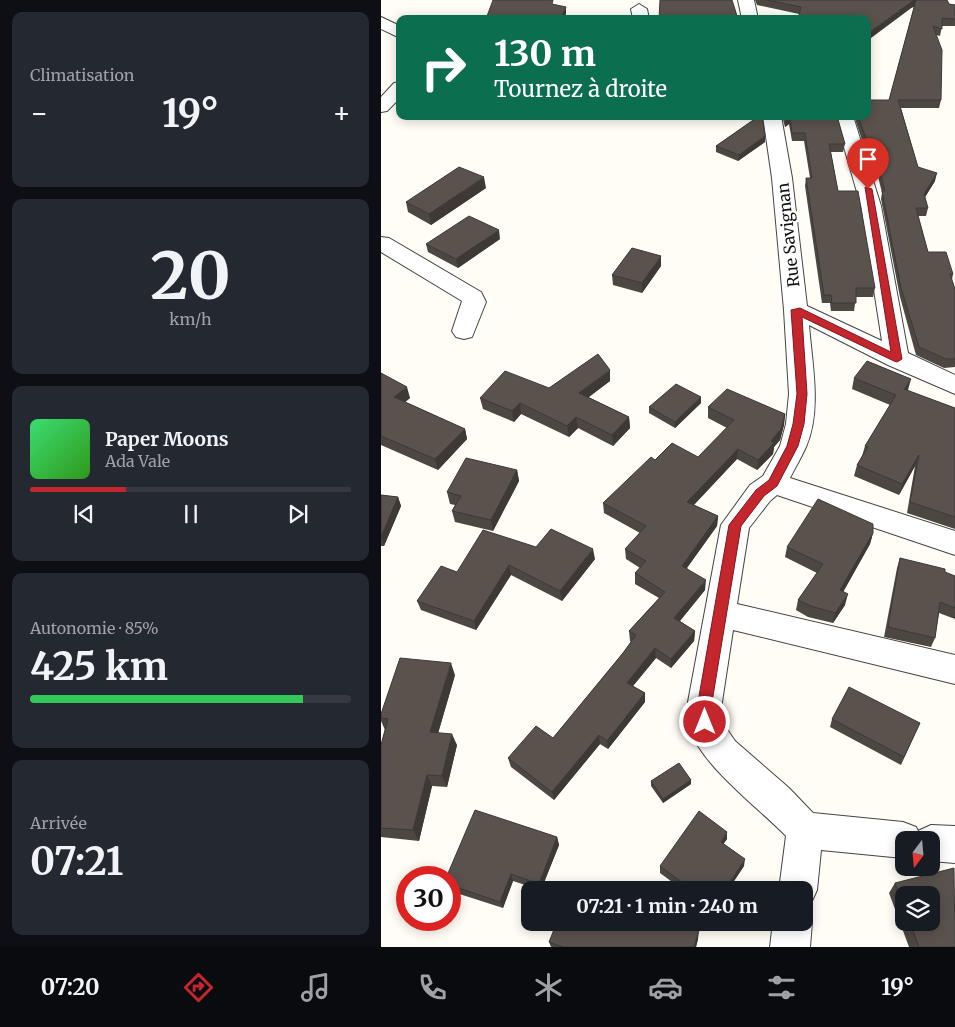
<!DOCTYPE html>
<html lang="fr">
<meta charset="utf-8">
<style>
body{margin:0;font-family:Merriweather,serif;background:#242831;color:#f1f3f6;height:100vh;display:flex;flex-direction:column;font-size:19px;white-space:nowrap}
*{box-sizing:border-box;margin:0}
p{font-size:16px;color:#9ea1a6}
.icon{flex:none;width:28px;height:28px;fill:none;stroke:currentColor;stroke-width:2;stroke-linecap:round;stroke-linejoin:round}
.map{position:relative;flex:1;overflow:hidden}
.sheet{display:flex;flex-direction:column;gap:12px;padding:12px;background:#0d0f14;width:381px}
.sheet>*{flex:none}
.top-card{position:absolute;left:15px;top:15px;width:475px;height:105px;border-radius:10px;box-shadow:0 2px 12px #0003;background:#0b6e4f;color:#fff;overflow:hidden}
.needle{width:32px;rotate:196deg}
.buttons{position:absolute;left:514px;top:831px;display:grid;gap:10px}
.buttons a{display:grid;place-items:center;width:45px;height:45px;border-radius:10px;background:#171b24;box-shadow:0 2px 12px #0003;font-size:25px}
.speed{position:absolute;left:15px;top:866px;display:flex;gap:10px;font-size:25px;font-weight:700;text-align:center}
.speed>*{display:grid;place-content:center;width:65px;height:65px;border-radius:50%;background:#171b24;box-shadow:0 2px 12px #0003;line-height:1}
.speed .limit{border:8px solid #d22;background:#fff;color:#111}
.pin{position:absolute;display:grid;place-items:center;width:42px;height:42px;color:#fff;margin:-51px -21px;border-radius:50% 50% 50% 0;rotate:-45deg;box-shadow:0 0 5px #0007}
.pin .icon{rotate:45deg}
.me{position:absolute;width:55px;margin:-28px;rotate:0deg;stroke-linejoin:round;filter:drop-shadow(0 0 4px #0008)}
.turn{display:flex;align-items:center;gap:18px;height:105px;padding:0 15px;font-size:22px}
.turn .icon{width:65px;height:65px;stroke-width:2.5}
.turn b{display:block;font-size:35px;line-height:42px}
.big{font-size:38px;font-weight:700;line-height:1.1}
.sheet .tile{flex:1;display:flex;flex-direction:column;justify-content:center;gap:8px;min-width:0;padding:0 18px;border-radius:10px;background:#242831}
.sheet .dial{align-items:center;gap:0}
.dial b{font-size:65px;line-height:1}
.song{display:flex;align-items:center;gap:15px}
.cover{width:60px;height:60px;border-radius:8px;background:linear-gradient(135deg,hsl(140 70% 55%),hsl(110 70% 35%))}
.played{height:5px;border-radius:2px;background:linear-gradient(90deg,#c4262e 30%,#363941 30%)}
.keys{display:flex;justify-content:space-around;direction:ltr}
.heat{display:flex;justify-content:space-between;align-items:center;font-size:28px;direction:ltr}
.charge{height:8px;border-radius:4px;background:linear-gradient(90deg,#34c759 85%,#363941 0)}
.trip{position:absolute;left:140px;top:881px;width:292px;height:50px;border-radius:10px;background:#171b24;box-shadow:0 2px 12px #0003;font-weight:700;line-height:50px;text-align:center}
.tab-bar{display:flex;height:80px;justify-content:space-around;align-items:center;background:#090b0e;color:#9ea1a6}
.tab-bar .icon{width:35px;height:35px}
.tab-bar .selected{color:#c4262e}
.tab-bar b{font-size:22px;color:#f1f3f6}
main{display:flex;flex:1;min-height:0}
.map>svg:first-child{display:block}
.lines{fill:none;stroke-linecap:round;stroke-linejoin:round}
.minor-casing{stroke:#444;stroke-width:2}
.minor{fill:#fff;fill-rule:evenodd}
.wall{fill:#4d4742;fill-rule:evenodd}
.shaded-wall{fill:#3f3936}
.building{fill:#5a524d;stroke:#3f3936}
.route{fill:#c4262e;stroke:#7f191e}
.labels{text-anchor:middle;stroke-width:5;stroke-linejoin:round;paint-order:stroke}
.street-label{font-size:16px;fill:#111;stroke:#fff}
</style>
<main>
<section class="sheet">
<div class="tile"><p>Climatisation</p>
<div class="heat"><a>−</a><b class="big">19°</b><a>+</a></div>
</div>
<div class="tile dial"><b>20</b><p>km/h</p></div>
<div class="tile">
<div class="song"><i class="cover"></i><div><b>Paper Moons</b><p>Ada Vale</p></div></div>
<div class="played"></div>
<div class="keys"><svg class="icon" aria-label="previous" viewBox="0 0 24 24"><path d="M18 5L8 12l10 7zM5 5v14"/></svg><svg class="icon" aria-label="pause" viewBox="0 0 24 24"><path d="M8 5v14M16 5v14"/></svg><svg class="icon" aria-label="next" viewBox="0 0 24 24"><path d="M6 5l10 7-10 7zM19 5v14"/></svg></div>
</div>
<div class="tile"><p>Autonomie · 85%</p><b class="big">425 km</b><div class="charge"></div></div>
<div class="tile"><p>Arrivée</p><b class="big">07:21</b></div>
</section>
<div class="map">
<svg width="574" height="947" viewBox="0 0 574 947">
<rect width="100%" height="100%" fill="#fffdf5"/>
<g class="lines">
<g class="minor-casing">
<path id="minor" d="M357,0H373L377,19H361Z
M562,0H574V12L568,10Z
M258,4L266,9L268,19H252L250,9Z
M0,17L19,26V38L0,29Z
M19,82V98L6,111L0,112V97L13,83Z
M382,116H400L411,178L426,306L501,341L480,206L454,116H472L500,206L527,353L574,375V394L507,365L428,325C431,364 441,410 425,447C420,458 414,468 409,478L574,531V555L396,495L389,501L368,528L356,604L574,655V684L352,630L341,702V722L354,741L408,788L432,813L522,822L535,827L537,831L550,825L574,826V863L550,861V840H522V858L440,850L436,890L430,903L424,906V890H398L405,836C377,807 314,761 307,722C306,716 307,708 307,702L340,525L369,485L382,476L399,446L405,424L408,394L403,310L391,178Z
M0,237L8,238L100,292L105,302L91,337L83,339L75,337L71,331L81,301L0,252Z
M424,907L431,922L429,947H389L392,922H424Z"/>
</g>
<use href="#minor" class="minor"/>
</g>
<path class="wall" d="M374,0H566L568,4L574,5V26H561L559,36L555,35L560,100L558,108H520L537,167L554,181L544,197L547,208L545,216H537L547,252L572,274L571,280L574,289V367L563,368L535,355L519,297L500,199L501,193L491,152H485L473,116H486L508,100L533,7L486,19L418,14L376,5Z
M332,116H381L384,142L357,161L335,152V146L374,119H332Z
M401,116H456L464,144L462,152H450L457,191L494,288L492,297H475L473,311H450L449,303H441L424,186L425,178H429L423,141H411L408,124L404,127Z
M105,188L50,225L27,212L25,202Z
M119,239L77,268L47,252L45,244Z
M280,266L261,293L232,285L231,275Z
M0,373L29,398L24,402L84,429L86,439L57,470L0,445Z
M473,378L527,391L574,408V529L526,513L534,466L518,495L473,476L476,465L481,456L484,446L509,405L471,389Z
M229,381L207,397L248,417L249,428L232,446L197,428L188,437L140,414L133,422L102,409L99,398L168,388Z
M320,403L294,428L268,413V407Z
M327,407L404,414L403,425L399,440L393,447L392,454L376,470L356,459L313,505L337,516L336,526L306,568L324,590L299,621L314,631L313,641L290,668L275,658L252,686L264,693V702L227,749L219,744L173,800L130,767L127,758L172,738L242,653L250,642L249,641L248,631L278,598L254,584V573L259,568L245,559L244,549L259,533L223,513L222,503L274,460L317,457L346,428L327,418Z
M136,470L138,481L112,531L74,522L71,511L74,505L69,504L66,492Z
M0,495L17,497L20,506L3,546H0Z
M492,533L489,544L462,592L464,605L452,623L427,617L415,610L417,600L436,573L404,557L406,547Z
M155,547L214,559L181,601L130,575L95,630L40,610L36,601L76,572Z
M519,558L574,576V619L558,613L554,638L550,647L503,637L516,568Z
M74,675L57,733L76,745L66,787L51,786L38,841L0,837V744L4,730L0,721V714Z
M451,719L539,723L520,765L449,727Z
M310,780V784L282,803L270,786V781Z
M176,837L178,845L160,890L132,881L122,908L69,891V878Z
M346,839L342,844L363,866L347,890H302L279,873V866Z
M514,883L574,947H528L508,893ZM522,895L550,922H522Z
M317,939L315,947H170L168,942Z"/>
<path class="shaded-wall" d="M533,0H535L533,6L486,41V34Z
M185,7V14L183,19H179Z
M409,117L408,124L404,127L405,120Z
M384,136V142L357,161L358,155Z
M556,173L554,181L541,202L543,194Z
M103,177L105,188L50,225L48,214Z
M118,230L119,239L77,268L75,259Z
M280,256V266L261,293V283Z
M229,370V381L199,404L198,393Z
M530,379L527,390L520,400L523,389Z
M26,387L29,398L17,408L13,397Z
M320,397V403L294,428V422Z
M139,403L140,414L133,422L131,411Z
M404,414L403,425L399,440L393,447L392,454L376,470L377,460L390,441Z
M195,417L197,428L188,437L186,426Z
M248,417L249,428L232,446L231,435Z
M84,429L86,439L57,470L54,459Z
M357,449L356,459L306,512V502Z
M538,455L534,466L518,495L521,484Z
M136,470L138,481L112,531L110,520Z
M17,497L20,506L3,546L0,537Z
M337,516L336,526L300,576L301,566Z
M492,533L489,544L457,601L459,590Z
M212,549L214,559L181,601L179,591Z
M128,565L130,575L95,630L93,621Z
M325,580L324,590L293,628V618Z
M467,594L464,605L452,623L454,613Z
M314,631L313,641L290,668V659Z
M274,648L275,658L247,692L246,683Z
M70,663L74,675L54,744L49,732Z
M264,693V702L227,749L226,741Z
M71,734L76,745L66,787L61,776Z
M218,735L219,744L173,800L171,792Z
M46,775L51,786L38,841L32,830Z
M310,780V784L282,803V799Z
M346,832V839L339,849L340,842Z
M176,837L178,845L160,890L158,884Z
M364,859L363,866L347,890H344Z
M130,874L132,881L122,908L119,902Z
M318,930L317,939L315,947H313Z"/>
<path class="building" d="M112,0H172L171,4L185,7L179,19H105Z
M279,0H351L357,19H278Z
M386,0H533L486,34V19H417L420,7Z
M535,0H566L568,4L574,5V19L561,18V29L552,26L561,50L560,100H517L537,167L556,173L543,194L547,208H535L547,252H565L572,274H569L574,289V359H565L538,347L520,288L501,191H504L492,144H487L477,116H486V100H508Z
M378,116H381L384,136L358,155L335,146Z
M404,116H456L464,144H448L457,191H477L494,288H475V303H451L450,295H443L425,178H431L424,133H411L409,117L405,120Z
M78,167L103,177L48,214L25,202Z
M88,216L118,230L75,259L45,244Z
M251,248L280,256L261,283L231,275Z
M217,354L229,370L198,393L248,417L231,435L195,417L186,426L139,403L131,411L99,398L124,371L168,388Z
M486,361L530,379L523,389L574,408V517L529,502L538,455L521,484L476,465L487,447L484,446L515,395L473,378Z
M0,373L26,387L13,397L84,429L54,459L0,436Z
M295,384L320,397L294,422L268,407Z
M346,389L404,414L400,429L390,441L393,443L377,460L357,449L306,502L337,516L301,566L325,580L293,618L314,631L290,659L274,648L246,683L264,693L226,741L218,735L171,792L127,758L155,726L172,738L242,653L255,635L248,631L284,592L254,573L265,561L244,549L265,526L222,503L270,457L274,460L291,443L317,457L353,420L327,407Z
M85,458L136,470L110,520L71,511L80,496L66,492Z
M0,495L17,497L0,537Z
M437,499L492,524V533L459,590L467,594L454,613L430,606L417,600L442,564L406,547Z
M170,529L212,549L179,591L128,565L93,621L36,601L60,566L76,572L102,530L155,547Z
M519,558L564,569V572L574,576V608L559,602L554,638L507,627Z
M19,658L70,663L49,732L71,734L61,776L46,775L32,830L0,828V745L7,719L0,718V714Z
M468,687L539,723L523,757L451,719Z
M298,763L310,780L282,799L270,781Z
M94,810L176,837L158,884L130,874L119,902L69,885V878H65Z
M318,811L346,832L340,842L364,859L344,890H311L279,866Z
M573,868L574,947H538L529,922H550V895H522V906L514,883Z
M190,884L206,890H188Z
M176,922H297L318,930L313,947H182L168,942Z"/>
<path class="route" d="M484,187L491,189L521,359L516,362L513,361L421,317L426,394L423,424L417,446L396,486L383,496L360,526L331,702V722L329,727L324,729L319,727L317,702L348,525L375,490L388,480L406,446L412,424L416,394L410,310L419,308L510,352Z"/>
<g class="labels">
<g class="street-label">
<text transform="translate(407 235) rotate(-96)" y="6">Rue Savignan</text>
</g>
</g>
</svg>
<div class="buttons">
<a><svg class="needle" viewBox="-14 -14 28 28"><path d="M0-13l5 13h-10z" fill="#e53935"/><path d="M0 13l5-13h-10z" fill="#9ea1a6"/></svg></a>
<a><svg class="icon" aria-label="layers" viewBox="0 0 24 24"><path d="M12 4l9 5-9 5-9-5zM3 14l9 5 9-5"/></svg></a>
</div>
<div class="speed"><div class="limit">30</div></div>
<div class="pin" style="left:487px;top:189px;background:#d93025"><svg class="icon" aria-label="arrive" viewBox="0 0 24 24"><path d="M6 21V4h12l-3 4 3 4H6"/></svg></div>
<svg class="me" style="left:324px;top:722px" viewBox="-20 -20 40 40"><circle r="17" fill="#c4262e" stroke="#fff" stroke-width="3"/><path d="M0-11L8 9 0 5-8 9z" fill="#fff"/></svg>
<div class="trip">07:21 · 1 min · 240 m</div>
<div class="top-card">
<div class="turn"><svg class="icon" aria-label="right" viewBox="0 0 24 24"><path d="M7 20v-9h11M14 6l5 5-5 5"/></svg><div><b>130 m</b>Tournez à droite</div></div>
</div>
</div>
</main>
<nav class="tab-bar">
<b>07:20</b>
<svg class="icon selected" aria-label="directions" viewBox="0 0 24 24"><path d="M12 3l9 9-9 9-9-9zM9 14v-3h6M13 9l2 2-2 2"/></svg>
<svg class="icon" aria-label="music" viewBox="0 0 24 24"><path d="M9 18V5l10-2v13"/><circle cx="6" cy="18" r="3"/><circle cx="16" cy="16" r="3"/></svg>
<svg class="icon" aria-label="phone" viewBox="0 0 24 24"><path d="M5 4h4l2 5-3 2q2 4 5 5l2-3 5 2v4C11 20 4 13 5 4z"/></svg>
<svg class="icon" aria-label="climate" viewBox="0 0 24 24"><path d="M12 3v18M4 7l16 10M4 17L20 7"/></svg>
<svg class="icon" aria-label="car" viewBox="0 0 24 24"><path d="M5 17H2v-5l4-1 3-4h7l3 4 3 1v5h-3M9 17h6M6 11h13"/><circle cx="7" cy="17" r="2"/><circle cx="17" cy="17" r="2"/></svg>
<svg class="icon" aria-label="filters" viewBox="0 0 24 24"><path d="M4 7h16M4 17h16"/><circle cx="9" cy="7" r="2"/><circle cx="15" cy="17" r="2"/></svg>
<b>19°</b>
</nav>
